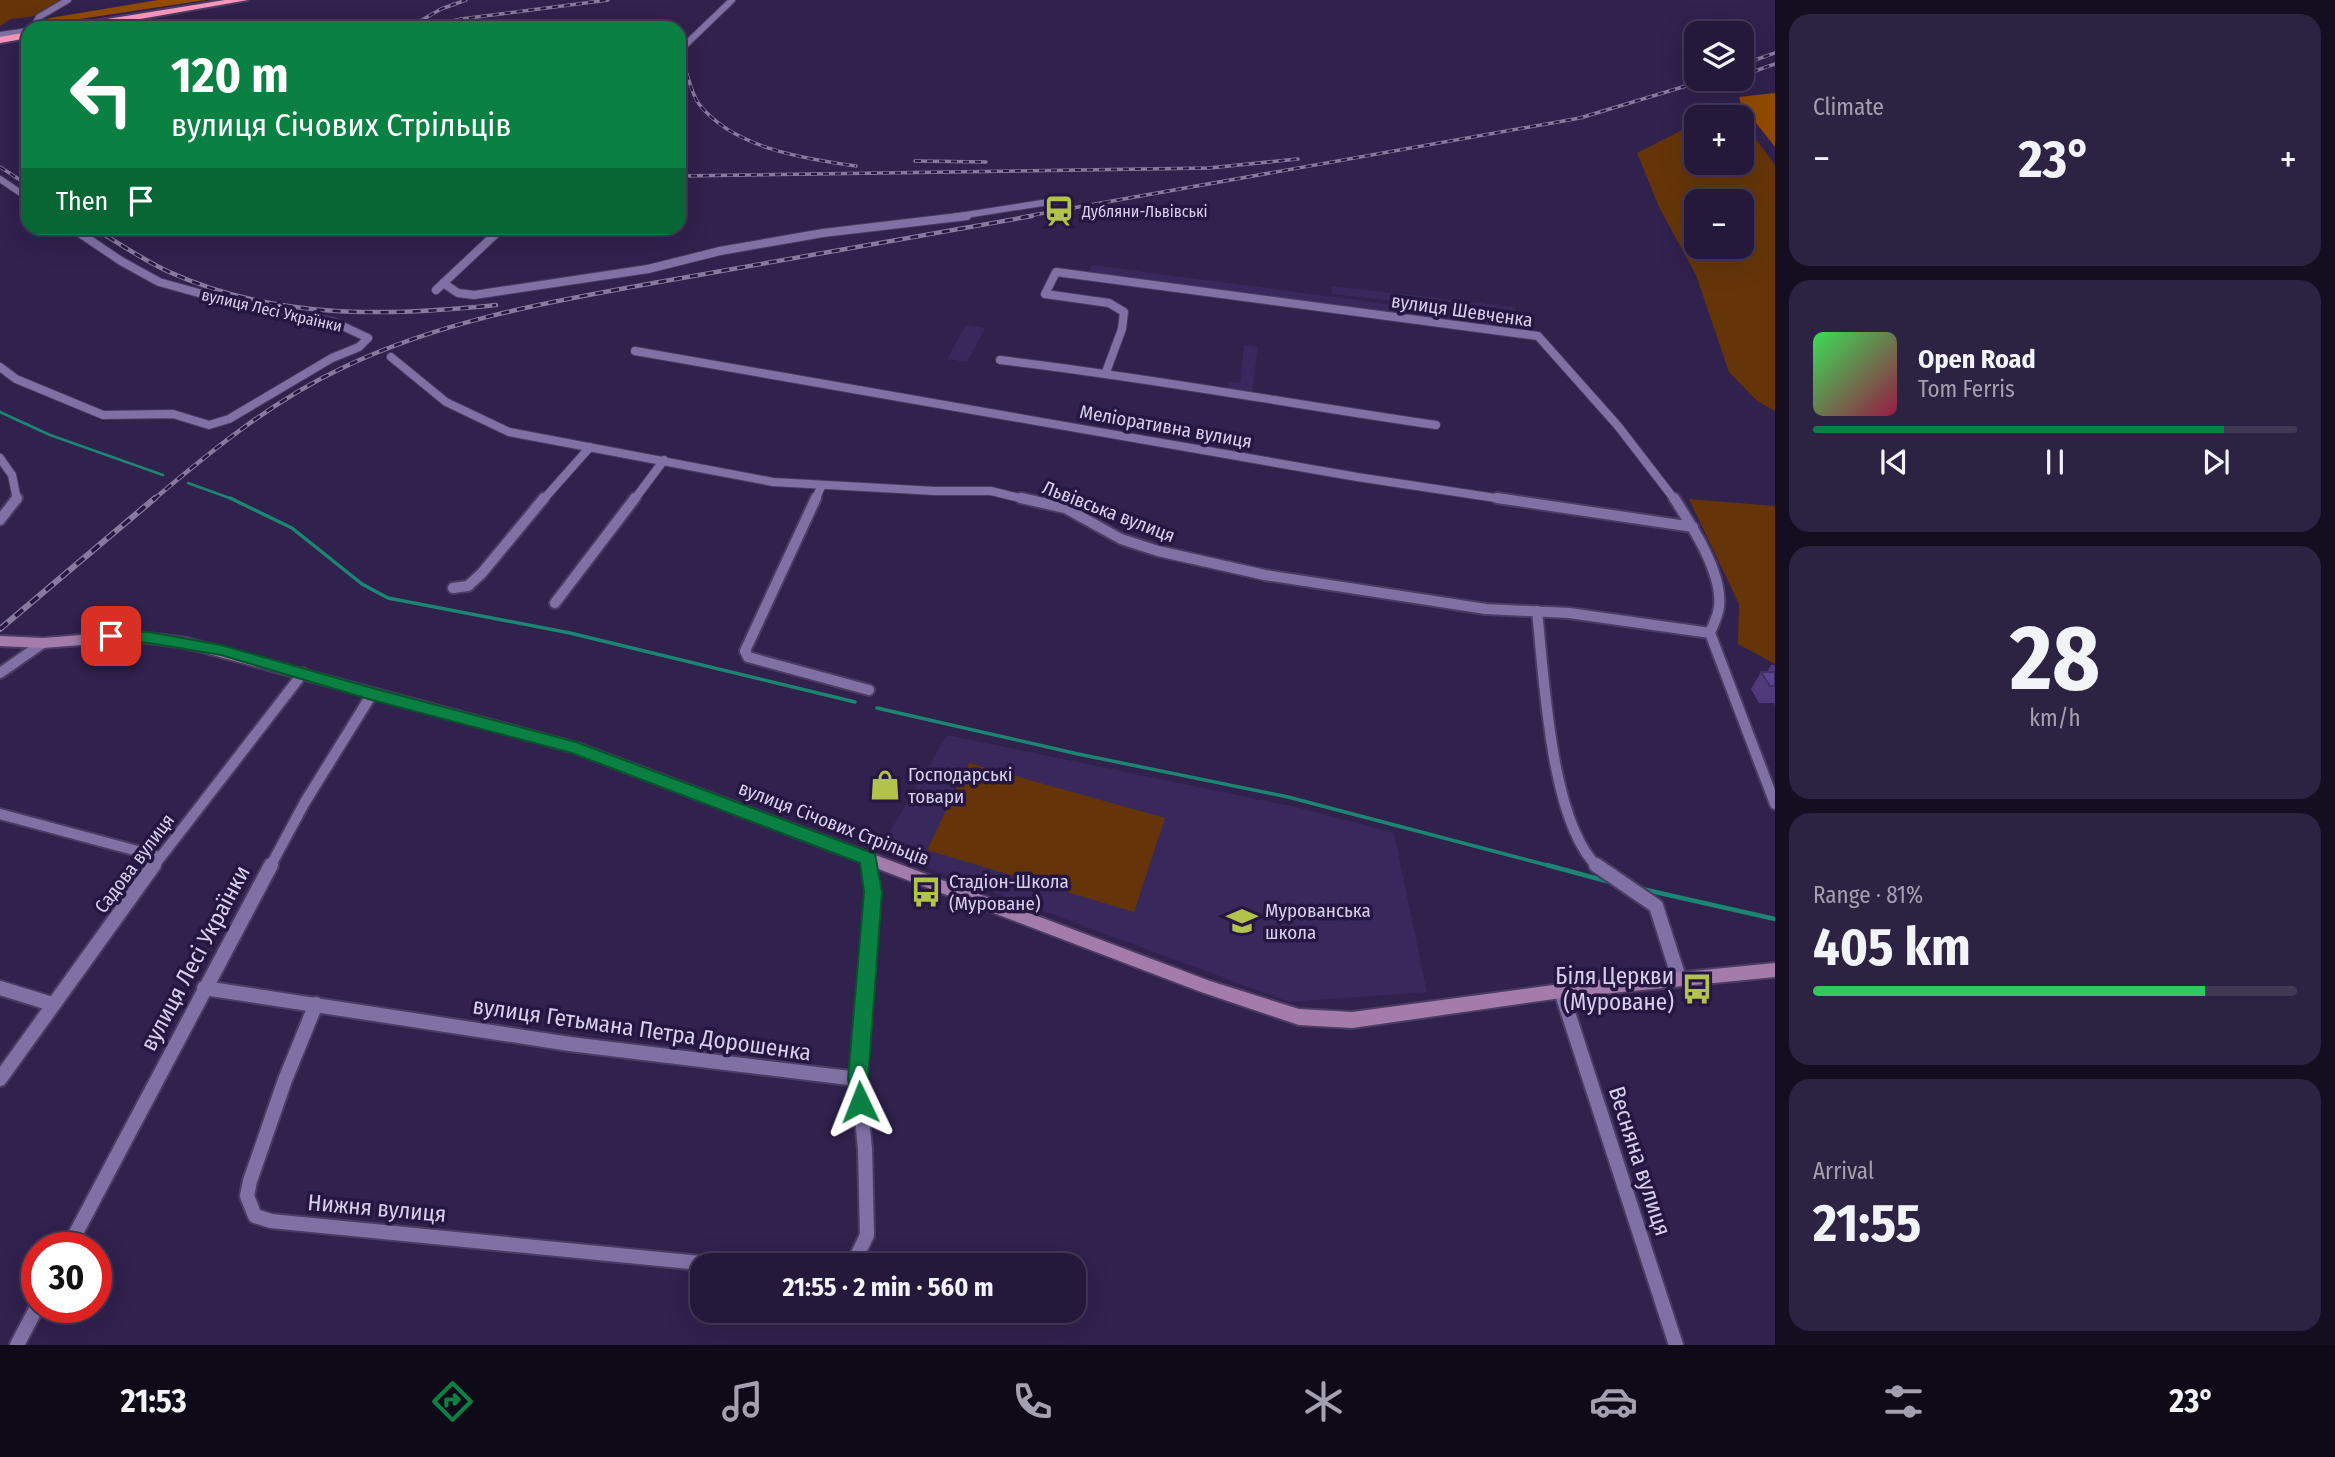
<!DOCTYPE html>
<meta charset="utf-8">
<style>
body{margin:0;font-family:"Fira Sans Condensed",sans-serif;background:#2c2242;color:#f1f3f6;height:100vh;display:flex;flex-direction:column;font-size:26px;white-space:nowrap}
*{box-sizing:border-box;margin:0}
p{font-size:23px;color:#a3a0af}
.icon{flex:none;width:38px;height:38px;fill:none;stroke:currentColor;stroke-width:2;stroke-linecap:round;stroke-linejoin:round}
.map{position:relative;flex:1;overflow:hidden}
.sheet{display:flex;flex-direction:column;gap:14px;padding:14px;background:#140e20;width:560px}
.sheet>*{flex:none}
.top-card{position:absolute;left:21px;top:21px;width:665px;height:214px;border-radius:21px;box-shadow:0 7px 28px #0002,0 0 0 2px #413854;background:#0b8043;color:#fff;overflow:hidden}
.buttons{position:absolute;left:1684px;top:21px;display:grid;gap:14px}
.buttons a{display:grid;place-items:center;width:70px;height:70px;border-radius:14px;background:#24193a;box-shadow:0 7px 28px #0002,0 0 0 2px #413854;font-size:35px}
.speed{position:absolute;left:21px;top:1232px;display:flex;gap:14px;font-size:35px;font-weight:700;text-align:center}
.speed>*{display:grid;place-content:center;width:91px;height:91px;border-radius:50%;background:#24193a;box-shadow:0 7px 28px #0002,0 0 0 2px #413854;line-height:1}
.speed .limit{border:10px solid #d22;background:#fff;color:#111}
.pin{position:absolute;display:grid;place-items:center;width:60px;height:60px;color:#fff;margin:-30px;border-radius:14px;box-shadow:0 4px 10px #0006}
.me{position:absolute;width:77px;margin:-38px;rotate:358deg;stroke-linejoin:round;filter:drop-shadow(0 0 5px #0008)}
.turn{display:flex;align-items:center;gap:24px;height:147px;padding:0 35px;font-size:32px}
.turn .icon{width:91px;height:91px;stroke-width:2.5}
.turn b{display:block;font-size:49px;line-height:60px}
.then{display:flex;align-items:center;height:66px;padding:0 35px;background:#0003;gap:14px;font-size:26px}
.big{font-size:52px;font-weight:700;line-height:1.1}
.sheet .tile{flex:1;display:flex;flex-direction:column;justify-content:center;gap:10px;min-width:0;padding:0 24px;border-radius:21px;background:#2c2242}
.sheet .dial{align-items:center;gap:0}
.dial b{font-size:91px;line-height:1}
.song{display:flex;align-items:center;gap:21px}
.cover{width:84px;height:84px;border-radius:10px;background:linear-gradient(135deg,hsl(130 70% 55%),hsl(340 70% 35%))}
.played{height:7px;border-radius:4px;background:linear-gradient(90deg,#0b8043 85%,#413854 85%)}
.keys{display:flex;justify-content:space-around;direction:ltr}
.heat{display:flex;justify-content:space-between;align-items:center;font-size:38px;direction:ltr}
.charge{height:10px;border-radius:5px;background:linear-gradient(90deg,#34c759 81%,#413854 0)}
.trip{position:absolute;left:690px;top:1253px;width:396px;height:70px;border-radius:21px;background:#24193a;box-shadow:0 7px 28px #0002,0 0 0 2px #413854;font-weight:700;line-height:70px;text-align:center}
.dock{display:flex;height:112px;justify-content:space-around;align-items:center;background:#0e0a17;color:#a3a0af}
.dock .icon{width:49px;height:49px}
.dock .active{color:#0b8043}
.dock b{font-size:32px;color:#f1f3f6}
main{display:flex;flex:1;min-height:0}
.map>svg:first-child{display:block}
.built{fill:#39285b}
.green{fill:#653509;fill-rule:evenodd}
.forest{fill:#924b00}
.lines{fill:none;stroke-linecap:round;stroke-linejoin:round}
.stream-far2{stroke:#1b8672;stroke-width:2.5}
.stream-far1{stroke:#1b8672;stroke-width:3.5}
.stream{stroke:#1b8672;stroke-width:4.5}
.street-far3-casing{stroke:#4a3c63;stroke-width:8}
.street-far2-casing{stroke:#4a3c63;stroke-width:10}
.street-far1-casing{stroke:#4a3c63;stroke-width:14}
.street-casing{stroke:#4a3c63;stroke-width:18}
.secondary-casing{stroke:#4a3c63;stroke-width:4}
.highway-casing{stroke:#4a3c63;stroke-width:4}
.street-far3{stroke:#7f71a4;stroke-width:6}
.street-far2{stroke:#7f71a4;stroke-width:8}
.street-far1{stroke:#7f71a4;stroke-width:10}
.street{stroke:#7f71a4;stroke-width:14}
.secondary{fill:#a47cab;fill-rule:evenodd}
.highway{fill:#fc96bc;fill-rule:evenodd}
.rail-far2-casing{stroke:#867b9f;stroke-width:3.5}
.rail-far1-casing{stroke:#867b9f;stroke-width:4.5}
.rail-casing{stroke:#867b9f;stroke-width:6}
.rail-far2{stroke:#261742;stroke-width:2;stroke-dasharray:6;stroke-linecap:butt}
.rail-far1{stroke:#261742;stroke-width:2.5;stroke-dasharray:8;stroke-linecap:butt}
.rail{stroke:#261742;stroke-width:3.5;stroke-dasharray:10;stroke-linecap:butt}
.wall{fill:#503a7c}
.building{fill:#5d4490;stroke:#413065;stroke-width:2}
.route{fill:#0b8043;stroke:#07532c;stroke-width:2}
.labels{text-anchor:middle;stroke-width:7;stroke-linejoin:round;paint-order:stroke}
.far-poi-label{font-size:16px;fill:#d7d0ed;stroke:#261742;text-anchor:start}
.far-street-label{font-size:16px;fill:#d7d0ed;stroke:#261742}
.street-label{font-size:19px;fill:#d7d0ed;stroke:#261742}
.poi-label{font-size:19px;fill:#d7d0ed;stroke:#261742;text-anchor:start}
.near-street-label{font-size:23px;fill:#d7d0ed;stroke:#261742}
.near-poi-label{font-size:23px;fill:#d7d0ed;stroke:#261742;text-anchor:end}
</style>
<main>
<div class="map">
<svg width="1775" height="1345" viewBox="0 0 1775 1345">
<rect width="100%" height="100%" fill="#30214d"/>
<path class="built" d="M1092,265L1515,321V329L1089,272Z
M1332,286L1515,307L1517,315L1331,294Z
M966,325L985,328L967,362L947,359Z
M1244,345L1258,347L1252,393L1228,389L1229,382L1240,383Z
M947,735L1300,808L1394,833L1427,992L1289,1002L879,850Z"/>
<path class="green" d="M0,0H64L37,16L11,19L0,26Z
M1741,119L1775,165V411L1757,401L1729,372L1696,275L1659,207L1637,153L1696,123V163H1741ZM1696,201H1741V247H1696Z
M1689,499L1775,506V664L1738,644L1739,604Z
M969,763L1165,818L1134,912L927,850Z"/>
<path class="forest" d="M158,0H206L40,25L41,21L50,18Z
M1775,93V147L1741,104L1739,97Z"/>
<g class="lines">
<path class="stream-far2" d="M0,412L50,435L163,475
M188,483L235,500"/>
<path class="stream-far1" d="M230,498L292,528L362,584L388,598L570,633L855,702
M877,708L1078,754L1288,797L1554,867"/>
<path class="stream" d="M1547,865L1610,882
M1642,889L1775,919"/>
<g class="street-far3-casing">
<path id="street-far3" d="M33,28L39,17L68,0
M0,35L28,31
M679,51L732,0
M0,179L28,198
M953,217L1055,201"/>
</g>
<g class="street-far2-casing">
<path id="street-far2" d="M443,283L458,293L474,295L648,269L720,251L823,233L967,216
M436,290L502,228
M635,351L1357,477L1509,500
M391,357L446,402L509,432L773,482L935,491H991L1028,500
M1000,360C1146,377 1291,404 1436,425
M0,367L16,379L103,415L173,414L209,425L229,419L332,358L359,347L368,338L334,322L253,308L159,282L121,261L72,228
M1106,372L1122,329L1124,312L1109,303L1045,294L1056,272L1538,336L1618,426L1675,500
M0,458L12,475L17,500
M543,500L590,447
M634,500L664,460
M815,500L822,485"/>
</g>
<g class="street-far1-casing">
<path id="street-far1" d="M816,498L745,651L748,657L869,690
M1021,498L1065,508L1121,539L1158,551L1265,575L1486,609L1569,613L1710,633
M1497,498L1693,527
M1674,498C1692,526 1723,573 1719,607C1718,616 1713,625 1710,633L1775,804
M0,520L17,498
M453,588L468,586L482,573L544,498
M555,603L635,498
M1537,611C1544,675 1550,823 1598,867
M0,673L43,643
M0,814L160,857
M868,859L869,867
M153,867L303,673
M270,867L305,802L372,694"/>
</g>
<g class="street-casing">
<path id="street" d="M1596,865L1656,906L1679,978
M0,988L52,1004
M204,988L570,1044L858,1079L873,892L869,865
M1561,991L1676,1345
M316,1004L285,1080L250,1181L247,1196L255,1216L271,1221L721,1265
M0,1079L154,865
M68,1248L271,865
M846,1265L857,1256L867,1235L865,1149L858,1079
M17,1345L37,1307"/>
</g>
<g class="secondary-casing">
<path id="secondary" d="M132,631L187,638L581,744L1210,981L1299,1009L1352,1012L1561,984L1775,963V977L1561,998L1352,1028L1299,1025L1201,992L572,752L187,648L132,641L43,648L0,646V636L43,638Z"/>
</g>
<g class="highway-casing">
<path id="highway" d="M225,0H248L89,28H65L70,25Z
M28,32V38L0,43V37Z"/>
</g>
<use href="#street-far3" class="street-far3"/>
<use href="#street-far2" class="street-far2"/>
<use href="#street-far1" class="street-far1"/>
<use href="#street" class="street"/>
<use href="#secondary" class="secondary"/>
<use href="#highway" class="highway"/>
<g class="rail-far2-casing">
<path id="rail-far2" d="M408,28L441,9L466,0
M422,28L461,19L608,0
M1741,65L1775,53
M687,74C690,84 693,96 699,104C733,148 805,159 856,166
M1741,76L1775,64
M1700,90L1732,79
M915,161L986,162
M0,167L28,185
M679,176L1209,168L1298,159
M1022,217L1580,118L1709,79"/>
</g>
<g class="rail-far1-casing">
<path id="rail-far1" d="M94,228C118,243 142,259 167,271C272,319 384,317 496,305
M153,500C211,451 271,402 340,369C447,317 566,299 682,278C799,257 915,237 1032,216"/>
</g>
<g class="rail-casing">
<path id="rail" d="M0,629L155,498"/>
</g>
<use href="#rail-far2" class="rail-far2"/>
<use href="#rail-far1" class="rail-far1"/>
<use href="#rail" class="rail"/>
</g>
<path class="wall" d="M1771,665H1775V706L1774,703H1759L1751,689L1761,672H1767Z"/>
<path class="building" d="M1761,672H1775V686H1770Z"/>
<path class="route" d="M111,631L149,632L221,645L372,688L576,742L875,854L882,892L868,1079L871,1102L868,1109L860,1112L853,1109L848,1079L864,892L860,863L572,753L372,700L221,655L149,643L106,639L103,636L106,632Z"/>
<defs>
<g id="station-bare" transform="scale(2.415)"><path d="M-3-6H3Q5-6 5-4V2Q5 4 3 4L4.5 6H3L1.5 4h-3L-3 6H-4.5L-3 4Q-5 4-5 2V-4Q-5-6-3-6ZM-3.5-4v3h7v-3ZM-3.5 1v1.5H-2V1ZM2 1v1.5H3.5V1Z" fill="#b2c34c" stroke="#261742" stroke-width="2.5" paint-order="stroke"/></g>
<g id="shop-bare" transform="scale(2.415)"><path d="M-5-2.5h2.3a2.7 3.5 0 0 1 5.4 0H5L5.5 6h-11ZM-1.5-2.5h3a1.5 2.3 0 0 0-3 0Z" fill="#b2c34c" stroke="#261742" stroke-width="2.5" paint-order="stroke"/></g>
<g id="bus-bare" transform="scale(2.415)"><path d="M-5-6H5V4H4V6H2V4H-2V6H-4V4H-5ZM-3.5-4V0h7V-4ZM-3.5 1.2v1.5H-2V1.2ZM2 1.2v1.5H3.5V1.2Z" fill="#b2c34c" stroke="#261742" stroke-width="2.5" paint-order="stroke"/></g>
<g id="school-bare" transform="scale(2.415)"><path d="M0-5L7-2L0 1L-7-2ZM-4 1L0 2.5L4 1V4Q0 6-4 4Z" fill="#b2c34c" stroke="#261742" stroke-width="2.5" paint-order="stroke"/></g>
</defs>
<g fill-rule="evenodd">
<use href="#station-bare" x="1059" y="211"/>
<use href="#shop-bare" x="885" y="785"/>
<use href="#bus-bare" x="926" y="892"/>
<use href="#school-bare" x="1242" y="921"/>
<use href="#bus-bare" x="1697" y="989"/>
</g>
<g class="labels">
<g class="far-poi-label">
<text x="1082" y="217">Дубляни-Львівські</text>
</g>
<g class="far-street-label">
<text transform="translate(272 310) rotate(13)" y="6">вулиця Лесі Українки</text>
</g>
<g class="street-label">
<text transform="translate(1462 310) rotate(8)" y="7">вулиця Шевченка</text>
<text transform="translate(1166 426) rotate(10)" y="7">Меліоративна вулиця</text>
<text transform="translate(1109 511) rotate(21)" y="7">Львівська вулиця</text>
<text transform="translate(834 823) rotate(21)" y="7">вулиця Січових Стрільців</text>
<text transform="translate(134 863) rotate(-53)" y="7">Садова вулиця</text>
</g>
<g class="poi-label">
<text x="908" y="781">Господарські<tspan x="908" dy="22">товари</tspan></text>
<text x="949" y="888">Стадіон-Школа<tspan x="949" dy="22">(Муроване)</tspan></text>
<text x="1265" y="917">Мурованська<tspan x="1265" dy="22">школа</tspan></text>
</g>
<g class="near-street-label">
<text transform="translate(195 958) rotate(-62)" y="8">вулиця Лесі Українки</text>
<text transform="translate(642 1029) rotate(8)" y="8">вулиця Гетьмана Петра Дорошенка</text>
<text transform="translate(1640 1161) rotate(72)" y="8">Весняна вулиця</text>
<text transform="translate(377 1208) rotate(5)" y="8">Нижня вулиця</text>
</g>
<g class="near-poi-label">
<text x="1674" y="984">Біля Церкви<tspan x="1674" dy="26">(Муроване)</tspan></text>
</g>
</g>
</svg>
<div class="buttons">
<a><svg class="icon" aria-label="layers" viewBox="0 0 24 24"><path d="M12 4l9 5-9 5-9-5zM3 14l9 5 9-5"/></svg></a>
<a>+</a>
<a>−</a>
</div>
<div class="speed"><div class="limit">30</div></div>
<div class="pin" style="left:111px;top:636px;background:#d93025"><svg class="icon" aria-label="arrive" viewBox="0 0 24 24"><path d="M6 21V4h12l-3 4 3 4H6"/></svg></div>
<svg class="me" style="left:860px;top:1102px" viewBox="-20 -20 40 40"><path d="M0-17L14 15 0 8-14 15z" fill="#0b8043" stroke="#fff" stroke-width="4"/></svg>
<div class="trip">21:55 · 2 min · 560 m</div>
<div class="top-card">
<div class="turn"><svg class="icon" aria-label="left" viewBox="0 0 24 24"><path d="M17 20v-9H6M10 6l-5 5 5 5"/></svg><div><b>120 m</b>вулиця Січових Стрільців</div></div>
<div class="then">Then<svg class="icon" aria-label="arrive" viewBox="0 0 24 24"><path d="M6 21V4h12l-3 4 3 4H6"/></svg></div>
</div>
</div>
<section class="sheet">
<div class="tile"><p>Climate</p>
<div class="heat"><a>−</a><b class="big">23°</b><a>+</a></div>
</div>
<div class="tile">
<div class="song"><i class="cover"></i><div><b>Open Road</b><p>Tom Ferris</p></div></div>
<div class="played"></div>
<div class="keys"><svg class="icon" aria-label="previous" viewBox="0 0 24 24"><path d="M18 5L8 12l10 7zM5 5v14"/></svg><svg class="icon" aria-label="pause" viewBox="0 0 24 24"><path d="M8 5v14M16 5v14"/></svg><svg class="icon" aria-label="next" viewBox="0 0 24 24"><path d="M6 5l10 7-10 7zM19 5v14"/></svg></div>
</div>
<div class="tile dial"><b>28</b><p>km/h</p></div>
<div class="tile"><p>Range · 81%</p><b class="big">405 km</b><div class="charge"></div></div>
<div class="tile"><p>Arrival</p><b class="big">21:55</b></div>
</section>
</main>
<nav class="dock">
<b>21:53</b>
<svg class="icon active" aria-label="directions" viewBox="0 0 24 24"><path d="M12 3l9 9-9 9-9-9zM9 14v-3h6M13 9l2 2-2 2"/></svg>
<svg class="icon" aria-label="music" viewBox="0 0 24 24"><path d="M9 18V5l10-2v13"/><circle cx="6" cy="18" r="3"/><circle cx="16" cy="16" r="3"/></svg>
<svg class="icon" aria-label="phone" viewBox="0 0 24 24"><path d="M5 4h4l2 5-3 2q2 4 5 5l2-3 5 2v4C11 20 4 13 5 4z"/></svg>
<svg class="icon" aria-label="climate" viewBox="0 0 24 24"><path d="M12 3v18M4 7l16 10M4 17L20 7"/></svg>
<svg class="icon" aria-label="car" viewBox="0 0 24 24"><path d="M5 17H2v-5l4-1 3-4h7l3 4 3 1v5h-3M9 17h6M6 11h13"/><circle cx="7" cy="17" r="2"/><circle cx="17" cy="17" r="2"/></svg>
<svg class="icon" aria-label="filters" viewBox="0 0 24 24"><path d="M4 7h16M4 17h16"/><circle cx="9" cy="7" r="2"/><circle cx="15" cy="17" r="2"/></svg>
<b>23°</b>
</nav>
